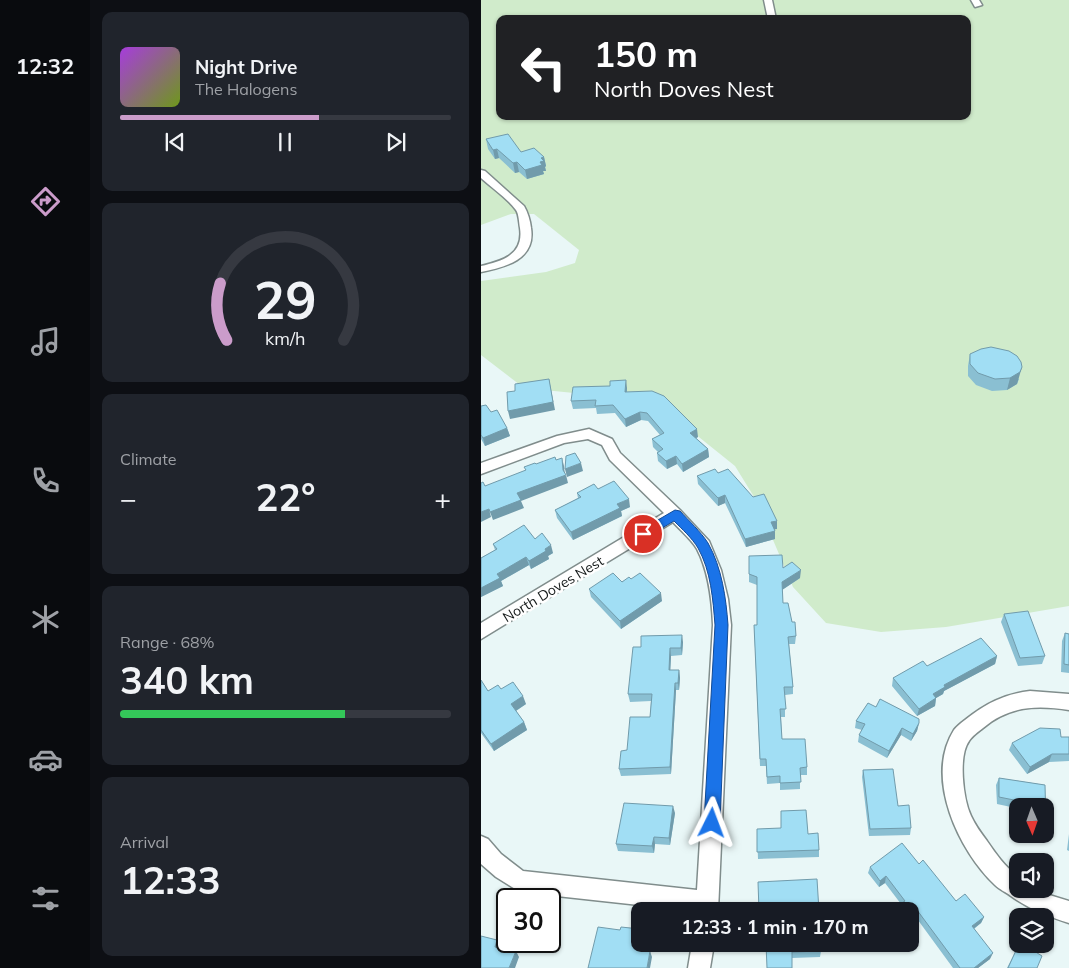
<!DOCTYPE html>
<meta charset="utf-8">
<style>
body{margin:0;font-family:Mulish,sans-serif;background:#20242c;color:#f1f3f6;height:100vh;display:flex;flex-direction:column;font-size:19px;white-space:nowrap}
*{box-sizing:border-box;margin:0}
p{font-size:16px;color:#9ea1a6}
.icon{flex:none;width:28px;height:28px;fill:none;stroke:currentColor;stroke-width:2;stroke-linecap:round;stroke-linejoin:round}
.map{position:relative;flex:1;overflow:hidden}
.side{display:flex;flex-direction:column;gap:12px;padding:12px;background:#0d0f14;width:391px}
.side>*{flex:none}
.hud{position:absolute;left:15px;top:15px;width:475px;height:105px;border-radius:10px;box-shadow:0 1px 4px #0004;background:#202124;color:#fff;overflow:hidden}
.needle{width:32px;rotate:178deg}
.tools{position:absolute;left:528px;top:798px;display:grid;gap:10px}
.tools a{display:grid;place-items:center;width:45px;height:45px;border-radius:10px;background:#171b24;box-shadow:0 1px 4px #0004;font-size:25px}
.speed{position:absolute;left:15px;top:888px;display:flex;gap:10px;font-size:25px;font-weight:700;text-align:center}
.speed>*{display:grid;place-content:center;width:65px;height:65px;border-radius:50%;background:#171b24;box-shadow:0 1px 4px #0004;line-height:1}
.speed .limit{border:2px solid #111;border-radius:8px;background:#fff;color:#111}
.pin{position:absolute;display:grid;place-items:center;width:42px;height:42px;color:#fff;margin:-21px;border:2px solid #fff;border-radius:50%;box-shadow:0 1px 5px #0007}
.me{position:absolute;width:55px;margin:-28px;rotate:3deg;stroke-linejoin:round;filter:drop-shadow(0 0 4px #0008)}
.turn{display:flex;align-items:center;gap:18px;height:105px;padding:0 15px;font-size:22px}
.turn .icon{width:65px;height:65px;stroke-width:2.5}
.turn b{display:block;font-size:35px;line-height:42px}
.big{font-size:38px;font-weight:700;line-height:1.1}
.side .card{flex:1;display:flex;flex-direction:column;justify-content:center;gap:8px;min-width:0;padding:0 18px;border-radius:10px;background:#20242c}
.side .dial{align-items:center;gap:0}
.dial svg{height:130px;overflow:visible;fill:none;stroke:#363941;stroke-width:7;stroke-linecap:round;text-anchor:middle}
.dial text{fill:#f1f3f6;stroke:none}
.song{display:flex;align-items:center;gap:15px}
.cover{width:60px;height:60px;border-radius:8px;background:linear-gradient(135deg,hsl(280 70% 55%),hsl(80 70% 35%))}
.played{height:5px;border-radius:2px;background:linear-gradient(90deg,#cb9cca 60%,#363941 60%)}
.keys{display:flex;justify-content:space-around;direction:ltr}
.heat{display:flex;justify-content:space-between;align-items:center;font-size:28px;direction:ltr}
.charge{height:8px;border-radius:4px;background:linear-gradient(90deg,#34c759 68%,#363941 0)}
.trip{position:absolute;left:150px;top:902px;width:288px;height:50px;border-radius:10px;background:#171b24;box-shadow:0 1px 4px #0004;font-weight:700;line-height:50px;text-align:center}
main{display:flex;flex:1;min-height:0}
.tab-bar{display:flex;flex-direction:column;width:90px;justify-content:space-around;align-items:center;background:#090b0e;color:#9ea1a6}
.tab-bar .icon{width:35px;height:35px}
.tab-bar .active{color:#cb9cca}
.tab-bar b{font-size:22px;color:#f1f3f6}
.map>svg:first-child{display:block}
.green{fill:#d0ebcb;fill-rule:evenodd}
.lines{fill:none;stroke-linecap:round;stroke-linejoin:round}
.street-casing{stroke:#808d8c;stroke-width:3}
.street{fill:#fff;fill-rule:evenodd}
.wall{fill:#8abfd2}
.shaded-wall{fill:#719bab}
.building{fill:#a1def4;stroke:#719bab}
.route{fill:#1a73e8;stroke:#114b97}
.labels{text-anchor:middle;stroke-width:5;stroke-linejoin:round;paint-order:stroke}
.street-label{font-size:14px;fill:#141919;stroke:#fff}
</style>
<main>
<nav class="tab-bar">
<b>12:32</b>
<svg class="icon active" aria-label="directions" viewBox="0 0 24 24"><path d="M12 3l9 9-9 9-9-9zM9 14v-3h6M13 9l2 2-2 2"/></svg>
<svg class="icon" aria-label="music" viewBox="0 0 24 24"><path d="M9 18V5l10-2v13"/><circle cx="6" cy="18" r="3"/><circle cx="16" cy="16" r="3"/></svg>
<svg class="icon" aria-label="phone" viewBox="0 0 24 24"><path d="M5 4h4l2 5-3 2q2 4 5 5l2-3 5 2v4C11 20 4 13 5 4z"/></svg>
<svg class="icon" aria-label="climate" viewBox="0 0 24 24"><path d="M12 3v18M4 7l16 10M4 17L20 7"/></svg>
<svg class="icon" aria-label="car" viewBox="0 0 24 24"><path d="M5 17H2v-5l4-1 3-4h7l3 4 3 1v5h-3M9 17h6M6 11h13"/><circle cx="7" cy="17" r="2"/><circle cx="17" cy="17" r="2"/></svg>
<svg class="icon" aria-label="filters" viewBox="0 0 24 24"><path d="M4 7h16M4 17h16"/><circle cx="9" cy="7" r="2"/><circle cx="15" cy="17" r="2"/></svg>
</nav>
<section class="side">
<div class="card">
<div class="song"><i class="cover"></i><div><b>Night Drive</b><p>The Halogens</p></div></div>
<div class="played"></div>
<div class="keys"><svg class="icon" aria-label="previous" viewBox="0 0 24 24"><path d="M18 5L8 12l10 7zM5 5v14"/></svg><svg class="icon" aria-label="pause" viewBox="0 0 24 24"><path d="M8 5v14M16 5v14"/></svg><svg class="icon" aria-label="next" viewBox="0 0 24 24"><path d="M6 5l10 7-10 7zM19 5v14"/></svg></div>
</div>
<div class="card dial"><svg viewBox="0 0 100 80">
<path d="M14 69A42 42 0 1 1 86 69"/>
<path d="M14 69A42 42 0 0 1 10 34" stroke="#cb9cca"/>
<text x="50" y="56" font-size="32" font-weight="700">29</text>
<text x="50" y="72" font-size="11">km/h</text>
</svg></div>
<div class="card"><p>Climate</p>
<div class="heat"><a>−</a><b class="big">22°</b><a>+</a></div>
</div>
<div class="card"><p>Range · 68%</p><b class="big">340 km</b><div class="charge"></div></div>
<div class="card"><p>Arrival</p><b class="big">12:33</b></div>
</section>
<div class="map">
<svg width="588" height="968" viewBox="0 0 588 968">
<rect width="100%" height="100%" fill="#e9f7f7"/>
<path class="green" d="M0,0H588V606L465,627L400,632L345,623L312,587L275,500L254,466L173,401L43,388L0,355V281L65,272L94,263L98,250L53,214H30L0,225ZM19,19H486V116H19Z"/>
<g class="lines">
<g class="street-casing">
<path id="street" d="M283,0H291L295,19H287Z
M490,0H498L501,5L494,7Z
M0,170L4,171L43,206C47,213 49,220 50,228C55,260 24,267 0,272V266C21,261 43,255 39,228C38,223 38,214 35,210C26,198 11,188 0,178Z
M108,429L131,439L139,453L199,510L228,541L240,570L247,599L250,625L237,911H213L39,892L15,877L0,864V836L7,839L20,854L42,871L216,890L232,625C231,600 228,572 216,549C210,539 200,531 192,522L0,639V623L183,513L129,460L121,445L107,439L83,443L0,474V463L76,436Z
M549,691L588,694V710C555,705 528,706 502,728C497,732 491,736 488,741C477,756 482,799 490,816C494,825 500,833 506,841C515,854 524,867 536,875V889H557L565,894L588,901V923C566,916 548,909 530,896C525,892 519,890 514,885C478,851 443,778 473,730C476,726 480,723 484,720C504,704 523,694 549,691Z
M211,944H233L229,968H207Z"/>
</g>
<use href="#street" class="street"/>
</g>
<path class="wall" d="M5,139L40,152L63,157L65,166L64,167L65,171H62L63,174L46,179L38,172L34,173L18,158L14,159L7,149Z
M489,354L538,379L536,384L526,390L511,391L495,385L487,376V366Z
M146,388V392L217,437L215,438L227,449L228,457L202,472L196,464L186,469L177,461L176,453L177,452L172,447L171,439L179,435L167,421L160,420L145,427L134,413L116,414L115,408L92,409L90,401Z
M0,406L10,412L26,428L29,436L4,446L0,439Z
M237,473L296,529H293L294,539L265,547L244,503L237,506L217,484L216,476Z
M117,489L149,507L140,511L141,516L92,540L76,518L74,510L97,498L96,493Z
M54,539L72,553L67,556L68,559L50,569L48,565L20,581L22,586L0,597V558L14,550L12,544Z
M268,556L302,568L319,578L301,590L302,603L311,622L315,636L314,644H308L312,687V694L304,695V717H300L301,739L326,767V775H319V789L299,790V783L286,784L285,766H279L273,625H276V585L268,582Z
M150,579L181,601L140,629L110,597L108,589Z
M523,614L564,656L561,664L537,666L520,622Z
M584,633L588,634V673L580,672L581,641Z
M202,642L201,655L190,656L189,670H198L199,678L198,690H195L190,774L140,776L138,769L146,750L169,717L170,701L149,702L147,694L160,647Z
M516,656L514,664L463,691L462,694L455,698L454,706L436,716L411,686L412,678L446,666Z
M0,680L7,691L20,689L45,704L35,711L43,722L46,730L13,751L0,733Z
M395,707L438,723L436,731L430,741L420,735L406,758L377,742L378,735L381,730L374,728L375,721Z
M580,737H588V761L568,762L546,774L528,750L531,743Z
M382,770L417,806L430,828L429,835L388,836L381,777Z
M518,778L564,785L565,826L564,828V806H536V829L530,828V807L516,804L515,785Z
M194,813L189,845L174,844L173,853L137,851L135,844Z
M276,829L327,834L338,850V857L277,859Z
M588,834V851L586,850Z
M438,864L475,901L503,917L500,923L493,929L509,959L497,968H472L434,916L429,911H415L416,906L420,904L404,883L398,887L387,873L389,867Z
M285,944L340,951L339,957L311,958Z
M538,944L556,968H526Z"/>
<path class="shaded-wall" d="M16,149L18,158L14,159L12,150Z
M63,157L65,166L64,167L65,171H62L63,174L46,179L44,170L59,162L60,158Z
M36,162L38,172L34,173L32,163Z
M541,367L536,384L526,390L529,378Z
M68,379L74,410L29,419L27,411Z
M145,380L146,388L145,400L144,392Z
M159,412L160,420L145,427L144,419Z
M26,428L29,436L4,446L2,438Z
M216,429L217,437L210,441L209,433Z
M227,449L228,457L202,472L201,464Z
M195,456L196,464L186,469L185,461Z
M81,458L83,466L84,476L85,475L87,483L40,501L43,508L12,520L9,512L36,493L82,470Z
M100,463L102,471L86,477L84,469Z
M244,495V503L237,506V498Z
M148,499L149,507L140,511L141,516L92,540L90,532L136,504Z
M8,509L10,517L0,522V512Z
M296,521V529L290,530V522Z
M294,531V539L265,547L264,539Z
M70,545L72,553L67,556L68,559L50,569L48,561L64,549Z
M45,557L48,565L20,581L22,586L0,597V588L16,574Z
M320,570L319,578L301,590V582Z
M180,593L181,601L140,629L139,621Z
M201,635L202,642L201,655L200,648Z
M189,648L190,656L189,678L188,670Z
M516,656L514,664L463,691L462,694L450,701L452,694L463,685Z
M198,670L199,678L198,690L197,683Z
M194,683L195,690L190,774L189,767Z
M42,696L45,704L33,712L30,704Z
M455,698L454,706L436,716L438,709Z
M43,722L46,730L13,751L10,744Z
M438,723L436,731L430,741L432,734Z
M421,728L420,735L406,758L408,751Z
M571,754L568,762L546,774L549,767Z
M192,806L194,813L189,845L188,838Z
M173,837L174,844L173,853L171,846Z
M405,876L404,883L398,887L399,881Z
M436,910L434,916L429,920V915Z
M503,917L500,923L488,932L491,926Z
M16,940L20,946L17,953L14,947Z
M167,944H170L167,956L165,950Z
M35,951L38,957L34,968H28Z
M169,951L171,957L169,968H166Z
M512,953L509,959L497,968H493Z"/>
<path class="building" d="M27,134L40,152L53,148L63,157L60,158L63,161L59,162L61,165L44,170L36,162L32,163L16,149L12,150L5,139Z
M510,347L528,351L536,356L540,362L541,367L539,372L529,378L514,379L497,373L489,364V354L500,349Z
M68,379L72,402L27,411L26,392L34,391V384Z
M145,380L144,392L171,391L183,396L216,429L209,433L227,449L201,464L195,456L185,461L176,453L182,449L171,439L183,433L166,413L159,412L144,419L132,405L114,406L115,400L90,401L92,387L129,386V381Z
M5,405L10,412L16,410L26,428L2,438L0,435V406Z
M94,453L100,463L84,469L85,456Z
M74,457L75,460L81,458L82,470L85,475L36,493L40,500L9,512L8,509L0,512V483L2,482L4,486L45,470L43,467L54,463L55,464Z
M234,469L237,473L247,469L272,497L283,494L296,521L290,522L294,531L264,539L244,495L237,498L216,476Z
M133,481L148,499L136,504L139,508L90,532L74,510L100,497L96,493L113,484L117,489Z
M43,525L54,539L61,533L70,545L64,549L65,551L48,561L45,557L16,574L19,578L0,588V558L16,549L12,544Z
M301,555L302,568L311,562L320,570L301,582L302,603H307L311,622H314L315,636L307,637L312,687H303L305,709H299L301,739H324L326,767L319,768L320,782L299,783V776L286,777L285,759H279L273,625H276V577L268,574V556Z
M132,573L141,582L148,577L150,579L159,573L180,593L139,621L108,589Z
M547,611L564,656L539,658L523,614Z
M584,633L588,634V665L583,664Z
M201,635L200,648H189L188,670H198L197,683H194L189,767L138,769L140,751L146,750L149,717H169L171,694H147L152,647H160V636Z
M500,638L516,656L463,685L464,687L452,694L455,698L438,709L412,678L442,661L446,666Z
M0,680L7,691L17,685L20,689L32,682L42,696L30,704L43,722L10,744L0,730Z
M399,699L438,719V723L432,734L421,728L408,751L378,735L384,724L375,721L387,703L395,707Z
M559,728L579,729L580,737H588V754H571L549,767L531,743Z
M412,769L417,806L428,805L430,828L389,829L382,770Z
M518,778L564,785L565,826H564V806H536V821H533V800L518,797Z
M143,803L192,806L188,838L173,837L171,846L135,844Z
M325,810L327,834L337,833L338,850L276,852V829L300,828V811Z
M421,843L438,864L442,860L475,901L484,894L503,917L491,926L512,953L493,968H479L436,910L429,915V911H420L416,906L424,901L405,876L399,881L389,867Z
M336,879L338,911H278L277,882Z
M117,927L139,930L140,927L159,929V944H167L165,950L169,951L166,968H107Z
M0,936L16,940L14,947L35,951L28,968H0Z
M285,944H340V951L311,952V968H286Z
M538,944H542L561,956L556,968H527Z"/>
<path class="route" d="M194,510L199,511C208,521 220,532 227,543C241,568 245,598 247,625L239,823L237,829L231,831L226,829L223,823L234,625C232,600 230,571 217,548C211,538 201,529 193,521L166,537H158L156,534L158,531Z"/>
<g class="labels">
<g class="street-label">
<text transform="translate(72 589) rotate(-31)" y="5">North Doves Nest</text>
</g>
</g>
</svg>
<div class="tools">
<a><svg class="needle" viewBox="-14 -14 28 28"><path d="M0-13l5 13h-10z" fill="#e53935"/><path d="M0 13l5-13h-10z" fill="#9ea1a6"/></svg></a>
<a><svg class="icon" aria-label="sound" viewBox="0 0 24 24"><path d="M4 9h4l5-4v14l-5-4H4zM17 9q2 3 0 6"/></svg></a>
<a><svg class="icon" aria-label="layers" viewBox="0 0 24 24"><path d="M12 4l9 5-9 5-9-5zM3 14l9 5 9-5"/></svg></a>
</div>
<div class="speed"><div class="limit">30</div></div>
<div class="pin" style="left:162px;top:534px;background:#d93025"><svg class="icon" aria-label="arrive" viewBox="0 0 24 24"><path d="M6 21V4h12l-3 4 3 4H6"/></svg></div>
<svg class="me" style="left:231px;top:823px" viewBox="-20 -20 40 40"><path d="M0-17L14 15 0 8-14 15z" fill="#1a73e8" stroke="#fff" stroke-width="4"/></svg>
<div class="trip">12:33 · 1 min · 170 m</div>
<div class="hud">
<div class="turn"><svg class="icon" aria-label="left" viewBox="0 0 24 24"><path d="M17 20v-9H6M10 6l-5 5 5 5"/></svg><div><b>150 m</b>North Doves Nest</div></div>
</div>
</div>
</main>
